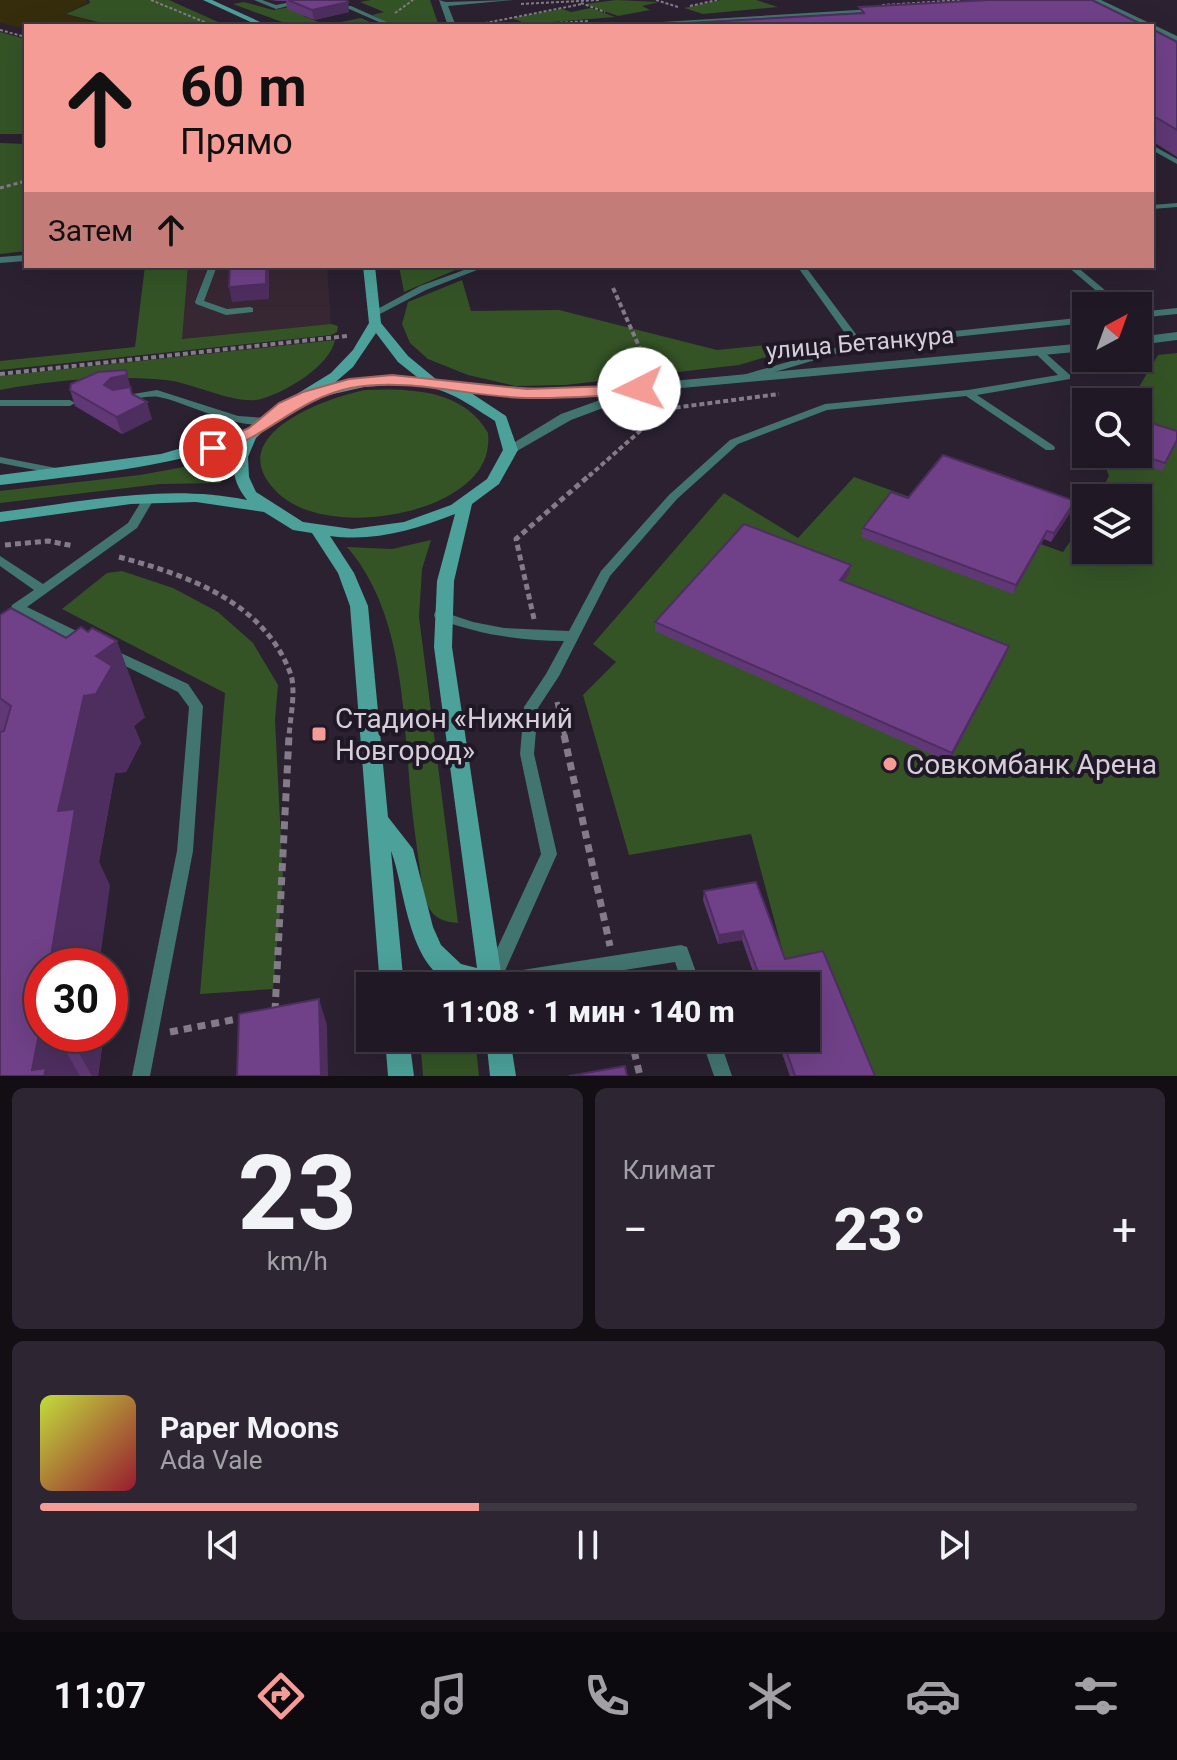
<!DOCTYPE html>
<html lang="ru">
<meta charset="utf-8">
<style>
body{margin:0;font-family:Roboto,sans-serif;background:#2d2632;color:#f1f3f6;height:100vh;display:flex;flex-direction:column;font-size:30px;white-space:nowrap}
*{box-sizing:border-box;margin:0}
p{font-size:26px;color:#a2a0a7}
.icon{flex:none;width:44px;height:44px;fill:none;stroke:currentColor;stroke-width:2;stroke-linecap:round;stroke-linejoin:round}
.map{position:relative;height:1076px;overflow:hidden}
.panel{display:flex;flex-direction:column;gap:12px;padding:12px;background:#120e14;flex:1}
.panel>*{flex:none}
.guide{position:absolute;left:24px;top:24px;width:1130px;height:244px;border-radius:0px;box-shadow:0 8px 32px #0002,0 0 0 2px #3d3842;background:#f59c96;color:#111;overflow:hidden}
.needle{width:52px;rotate:41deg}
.controls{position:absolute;left:1072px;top:292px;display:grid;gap:16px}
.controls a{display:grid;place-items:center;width:80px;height:80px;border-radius:0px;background:#201925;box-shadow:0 8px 32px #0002,0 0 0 2px #3d3842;font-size:40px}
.speed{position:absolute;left:24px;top:948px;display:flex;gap:16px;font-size:40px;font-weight:700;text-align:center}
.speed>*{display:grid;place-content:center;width:104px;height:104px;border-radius:50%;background:#201925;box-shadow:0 8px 32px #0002,0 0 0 2px #3d3842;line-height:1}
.speed .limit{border:12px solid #d22;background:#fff;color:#111}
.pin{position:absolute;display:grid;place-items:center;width:68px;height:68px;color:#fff;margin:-34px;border:4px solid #fff;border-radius:50%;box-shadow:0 2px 8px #0007}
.me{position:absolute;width:88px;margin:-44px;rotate:266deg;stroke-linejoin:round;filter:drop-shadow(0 0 6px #0008)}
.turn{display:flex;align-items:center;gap:28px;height:168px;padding:0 24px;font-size:36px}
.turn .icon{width:104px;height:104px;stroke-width:2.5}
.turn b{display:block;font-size:56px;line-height:68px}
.then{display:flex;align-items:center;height:76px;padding:0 24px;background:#0003;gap:16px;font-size:30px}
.big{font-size:60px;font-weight:800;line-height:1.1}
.panel .widget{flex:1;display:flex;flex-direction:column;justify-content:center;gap:12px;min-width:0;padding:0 28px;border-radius:12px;background:#2d2632}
.panel .dial{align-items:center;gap:0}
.dial b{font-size:104px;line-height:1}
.song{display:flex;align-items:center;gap:24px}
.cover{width:96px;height:96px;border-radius:12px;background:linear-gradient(135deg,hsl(70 70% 55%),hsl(350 70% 35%))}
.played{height:8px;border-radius:4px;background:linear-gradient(90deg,#f59c96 40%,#3d3842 40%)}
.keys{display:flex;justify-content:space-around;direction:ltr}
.heat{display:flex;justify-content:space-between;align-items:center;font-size:44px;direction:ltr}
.panel .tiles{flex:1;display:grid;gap:12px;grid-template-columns:1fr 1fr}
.widget:last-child{grid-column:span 2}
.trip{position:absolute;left:356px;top:972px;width:464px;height:80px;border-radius:0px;background:#201925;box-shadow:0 8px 32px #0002,0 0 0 2px #3d3842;font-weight:800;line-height:80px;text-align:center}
.tabs{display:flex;height:128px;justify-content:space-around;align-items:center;background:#0d0a0f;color:#a2a0a7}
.tabs .icon{width:56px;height:56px}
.tabs .selected{color:#f59c96}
.tabs b{font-size:36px;color:#f1f3f6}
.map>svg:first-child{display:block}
.industrial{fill:#372733}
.green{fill:#345426}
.sand{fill:#352d0c}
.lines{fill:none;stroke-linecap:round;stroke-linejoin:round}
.path-far4{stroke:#837b88;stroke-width:2;stroke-dasharray:3 2;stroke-linecap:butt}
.path-far3{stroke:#837b88;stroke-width:3;stroke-dasharray:4 3;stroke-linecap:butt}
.path-far2{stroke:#837b88;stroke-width:4;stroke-dasharray:5 3;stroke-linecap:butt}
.path-far1{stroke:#837b88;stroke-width:5;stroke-dasharray:6 4;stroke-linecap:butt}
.path{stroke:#837b88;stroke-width:7;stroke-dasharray:8 6;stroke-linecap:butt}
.lane{fill:#427470;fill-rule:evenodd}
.street{fill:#427470;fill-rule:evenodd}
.secondary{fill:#4ca19a;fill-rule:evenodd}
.wall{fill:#603875}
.shaded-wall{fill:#4e2e5f}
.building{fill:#704188;stroke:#4e2e5f;stroke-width:2}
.route{fill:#f59c96;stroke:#9f6562;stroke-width:2}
.poi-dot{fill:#f59c96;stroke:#211827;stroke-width:3}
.labels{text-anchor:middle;stroke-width:8;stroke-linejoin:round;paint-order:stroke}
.street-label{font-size:24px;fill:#d5cfd9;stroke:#211827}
.near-poi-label{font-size:28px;fill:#d5cfd9;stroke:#211827;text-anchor:start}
</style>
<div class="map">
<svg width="1177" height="1076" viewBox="0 0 1177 1076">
<rect width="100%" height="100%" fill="#2b2131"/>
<path class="industrial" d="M188,266H327L331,324L181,339Z"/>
<path class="green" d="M89,0H169L227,26H114L66,14L90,3Z
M371,0H430L439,26H394L372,15L384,12L360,2Z
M616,0L659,2L642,6L650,10L618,16L585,4Z
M721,0H756L778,7L703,14L684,8Z
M244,2L273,10L314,3L303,16L326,25L361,18L379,26H293L233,4Z
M591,8L615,17L527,24L512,18L562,9L571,12Z
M0,32L26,39V134H0Z
M0,143L26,144V251L0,254Z
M145,266H188L182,339L331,324L338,326L337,332L331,335L0,370V361L135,347Z
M399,266H459L460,268L404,292Z
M462,280L471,311L559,310L717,350L827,339L739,365L565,385L516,386L468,375L428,359L410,343L402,324L408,302Z
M335,340C330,366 286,392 261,399C236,406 192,382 165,380C112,375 53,380 0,390V376Z
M1177,353V1076H790L777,1038H806V986H758L754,974L787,967L751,834L629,855L583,695L616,662L593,644L724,493L798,538L854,477L1063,552L1086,518V550H1138V498H1097L1109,476L1101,454H1138V402H1130L1158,355Z
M366,390C411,388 464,390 488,433C491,463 473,482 448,496C404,521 311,531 274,489C223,434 328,397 366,390Z
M222,460L221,483L160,484L0,503V491L140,475Z
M431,540L422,569L419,617L458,923C435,921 429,913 423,892C419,861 414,830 411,800C403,716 405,614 347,547L392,549Z
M122,571L173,588L218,612L253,643L278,685L275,720L283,880L273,989L200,994L225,693L62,609L107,573Z
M420,1038H475L479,1076H423Z"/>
<path class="sand" d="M0,0H86L88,3L65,14L110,26H26V29L0,23Z"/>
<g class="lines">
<path class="path-far4" d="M151,0L214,26
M656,0L678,7
M581,3L605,12
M521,4L600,0
M882,5L962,0
M690,6L717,0
M395,13L413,0
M470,26L582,4
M510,26L588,21
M0,30L26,37"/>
<path class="path-far3" d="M0,188L26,181"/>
<path class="path-far2" d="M613,288L650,371
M1091,361L1118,358
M0,374L347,336
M589,476L665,409L779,394"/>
<path class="path-far1" d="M5,545L48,541L74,546
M119,557C187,575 265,602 291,675C296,692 290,719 289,737
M534,619L516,539L591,474
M557,702L565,737"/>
<path class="path" d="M564,735L610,946
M275,1011L289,735
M170,1032L242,1018
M631,1038L640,1076"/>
<path class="lane" d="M254,0H262L276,5L301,0L304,2L276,9Z
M347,6H351L396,26H388L347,8Z
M873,9L871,12L627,26H597Z
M1152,145L1177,159V164L1152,150Z
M1177,203V207L1152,209V205Z
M26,255V261L0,263V257Z
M209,266H217L204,301L227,309L250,307L253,308V312L226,315L196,304L195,302Z
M475,266H487L426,290L378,315H372L370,313L420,286Z
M797,266H805L861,341L1086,317V323L859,347L751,379H743V375L852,343Z
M1067,266H1076L1124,306H1114Z
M1177,308V314L1138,318V312Z
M1039,349L1042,350L1070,375V379L977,395L1054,446L1055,448L1054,450H1046L966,396L827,410L738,444L677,499L610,576L559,676L538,708L534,754L557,854L504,973L681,945L687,947L701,986H683L675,962L523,986H482L481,983L541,854L520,754L524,707L546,674L564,641C519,641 477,634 435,618L434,615L435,612L440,611L473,622L504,628L569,631L601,571L669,495L730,440L825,404L968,390L1058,375L1036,354V350Z
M157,390L238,416L265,418L270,421C247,435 186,402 159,397C148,395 133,400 121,402L116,399L121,396Z
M0,400H70L75,403L70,406H0Z
M0,457L61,469L67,472L61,475L0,463Z
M148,496L154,499L137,528L27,607L91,638L93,641L91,644H81L12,611L11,608L12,605L34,590L0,566V556L43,584L128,523L144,497Z
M110,648L188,684L203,706L193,851L150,1076H132L177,851L189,707L178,692L105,656L103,653L105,650Z
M701,1038H719L732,1076H714Z"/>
<path class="street" d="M439,0L446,2L512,0L448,6L456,26H448Z
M1093,0H1101L1177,36V41L1152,30V26H1145Z
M1177,332V340L1138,345V337Z
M1086,343V351L627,393V399L571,420L510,455L505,454L503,451L505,448L561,414L614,395L575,398L449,391L442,387L449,383L575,390Z"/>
<path class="secondary" d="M203,0H212L269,26H259Z
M363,266H375L381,323L408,356L437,380L462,387L506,416L518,450L499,484L472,504L454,581L452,647L503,986C489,986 473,988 459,985C408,974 406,890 391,851L404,986H380L350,606L338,573L312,533L293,530L264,512L196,502L131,504L0,522V512C82,502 165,483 247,500C232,481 229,463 241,441C164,469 81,475 0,485V475L161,454L250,428L266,413L331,373L353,350L369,323ZM376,333L398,362L417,377H383L331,386L353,367ZM402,384C445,386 459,398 495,421L503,450L487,479L451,505L404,522L352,529L303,522L256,492L249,477L248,457L256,438L276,419L307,400L364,387ZM455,514L437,581L434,647L477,968L461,964L441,945L433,927L413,849L388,817L368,606L354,573L330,536C374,542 414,530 455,514Z
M385,1038H409L414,1076H388Z
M486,1038H510L516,1076H490Z"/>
</g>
<path class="wall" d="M270,0H346L348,2L349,12L314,20L287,9L286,1H278Z
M1152,29L1177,42V157L1152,141Z
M131,386L132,394L152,419L122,434L75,406L70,390Z
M1177,431V442L1162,471L1108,454H1138Z
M908,498L1075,501L1072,510L1051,542L1044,539L1013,594L861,537L863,528Z
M851,565L849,574L844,581L1006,655L949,762L655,631V622Z
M0,615L145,717L134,726L141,743L126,772L115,773L99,862L110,886L42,966V1034H104L98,1076H0Z
M756,882L785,959L823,951L875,1076H790L777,1038H806V986H758L742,940L718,944L703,900L704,891Z"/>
<path class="shaded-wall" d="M348,2L349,12L314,20L312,10Z
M266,266H269V299L232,302L229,287Z
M126,370L136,408L147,402L152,419L122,434L104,385L111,378Z
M1075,501L1072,510L1051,542L1054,533Z
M1047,531L1044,539L1013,594L1016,585Z
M851,565L849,574L838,589L840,580Z
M117,641L145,717L134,726L141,743L126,772L115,773L99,862L110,886L99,966H56L51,956L58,811L84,696L96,656Z
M1009,646L1006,655L949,762L952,753Z
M743,931L742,940L718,944L719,935Z
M319,999L327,1025L328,1076H321Z
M42,1018V1034H56L80,1076H35L32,1070Z
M68,1034H104L98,1076H92Z"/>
<path class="building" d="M288,0H346L348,2L312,10Z
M988,0H1092L1145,26H633L864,13L859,7Z
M1152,29L1177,42V130L1152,115Z
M230,266H266V284L229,287Z
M126,370L127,375L111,378L104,385L113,390L130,387L132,394L147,402L117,417L70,390L71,384L98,372Z
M1138,419L1177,431V440L1165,463L1137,454Z
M943,455L1075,501L1054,533L1047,531L1016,585L863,528L891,492L908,498Z
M744,524L851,565L840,580L1009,646L952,753L655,622Z
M11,608L66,638L81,627L88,632L92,628L117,641L96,656L112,666L96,694L84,696L58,811L75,809L51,956L66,954L63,966H42V1018L32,1070L46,1068L44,1076H0V732L4,731L11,706L0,698V615Z
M756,882L785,959L823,951L875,1076H795L782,1038H806V986H763L743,931L719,935L704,891Z
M319,999L321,1076H237L239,1014Z
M625,1066L627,1076H569Z"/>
<path class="route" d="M392,375L527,389L639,385L646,389L639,394C602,395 565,399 528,398C469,397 410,377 351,388C296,399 265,440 213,453L205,448L249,428L279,403L303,392L349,379Z"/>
<g class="poi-dot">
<rect x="311" y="726" width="16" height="16" rx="4"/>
<circle cx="890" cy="764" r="8"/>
</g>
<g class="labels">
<g class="street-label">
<text transform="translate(860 343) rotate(-5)" y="8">улица Бетанкура</text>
</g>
<g class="near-poi-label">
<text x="335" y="728">Стадион «Нижний<tspan x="335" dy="32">Новгород»</tspan></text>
<text x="906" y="774">Совкомбанк Арена</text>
</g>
</g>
</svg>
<div class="controls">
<a><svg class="needle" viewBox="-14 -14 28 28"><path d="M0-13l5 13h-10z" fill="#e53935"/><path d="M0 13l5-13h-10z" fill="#a2a0a7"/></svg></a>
<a><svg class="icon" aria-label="search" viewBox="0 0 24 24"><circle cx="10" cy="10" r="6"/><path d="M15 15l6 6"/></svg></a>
<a><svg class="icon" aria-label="layers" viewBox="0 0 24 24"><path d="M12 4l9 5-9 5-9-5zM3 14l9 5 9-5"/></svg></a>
</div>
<div class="speed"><div class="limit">30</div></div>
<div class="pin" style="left:213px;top:448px;background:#d93025"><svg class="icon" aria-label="arrive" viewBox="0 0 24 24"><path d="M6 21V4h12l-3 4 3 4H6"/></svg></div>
<svg class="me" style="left:639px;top:389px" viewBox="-20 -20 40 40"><circle r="19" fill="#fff"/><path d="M0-13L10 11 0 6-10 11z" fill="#f59c96"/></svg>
<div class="trip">11:08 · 1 мин · 140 m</div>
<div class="guide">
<div class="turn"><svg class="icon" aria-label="ahead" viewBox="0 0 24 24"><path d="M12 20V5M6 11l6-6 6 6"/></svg><div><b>60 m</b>Прямо</div></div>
<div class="then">Затем<svg class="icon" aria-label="ahead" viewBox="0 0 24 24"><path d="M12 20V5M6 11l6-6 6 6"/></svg></div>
</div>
</div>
<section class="panel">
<div class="tiles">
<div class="widget dial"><b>23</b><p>km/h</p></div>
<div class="widget"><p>Климат</p>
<div class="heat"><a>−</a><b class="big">23°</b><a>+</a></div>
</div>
<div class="widget">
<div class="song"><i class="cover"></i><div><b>Paper Moons</b><p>Ada Vale</p></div></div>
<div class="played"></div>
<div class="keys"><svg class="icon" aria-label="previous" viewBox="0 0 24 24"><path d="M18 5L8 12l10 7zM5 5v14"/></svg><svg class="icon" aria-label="pause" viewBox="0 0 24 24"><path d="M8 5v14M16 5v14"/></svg><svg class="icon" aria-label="next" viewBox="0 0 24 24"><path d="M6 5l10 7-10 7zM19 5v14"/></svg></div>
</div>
</div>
</section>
<nav class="tabs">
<b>11:07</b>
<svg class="icon selected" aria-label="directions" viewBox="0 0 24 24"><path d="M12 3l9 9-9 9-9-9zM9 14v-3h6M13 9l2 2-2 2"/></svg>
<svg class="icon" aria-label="music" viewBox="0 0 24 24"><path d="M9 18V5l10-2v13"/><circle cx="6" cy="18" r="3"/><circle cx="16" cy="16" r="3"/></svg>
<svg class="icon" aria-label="phone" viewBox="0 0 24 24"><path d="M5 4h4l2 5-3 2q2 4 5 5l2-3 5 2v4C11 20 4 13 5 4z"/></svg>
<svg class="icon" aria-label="climate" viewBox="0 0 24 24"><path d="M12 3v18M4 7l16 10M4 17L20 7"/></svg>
<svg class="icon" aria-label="car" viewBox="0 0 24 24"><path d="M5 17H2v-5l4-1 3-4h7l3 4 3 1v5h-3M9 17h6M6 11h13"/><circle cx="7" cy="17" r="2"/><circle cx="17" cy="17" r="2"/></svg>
<svg class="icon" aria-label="filters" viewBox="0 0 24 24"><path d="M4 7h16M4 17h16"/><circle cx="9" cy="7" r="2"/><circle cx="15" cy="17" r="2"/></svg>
</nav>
